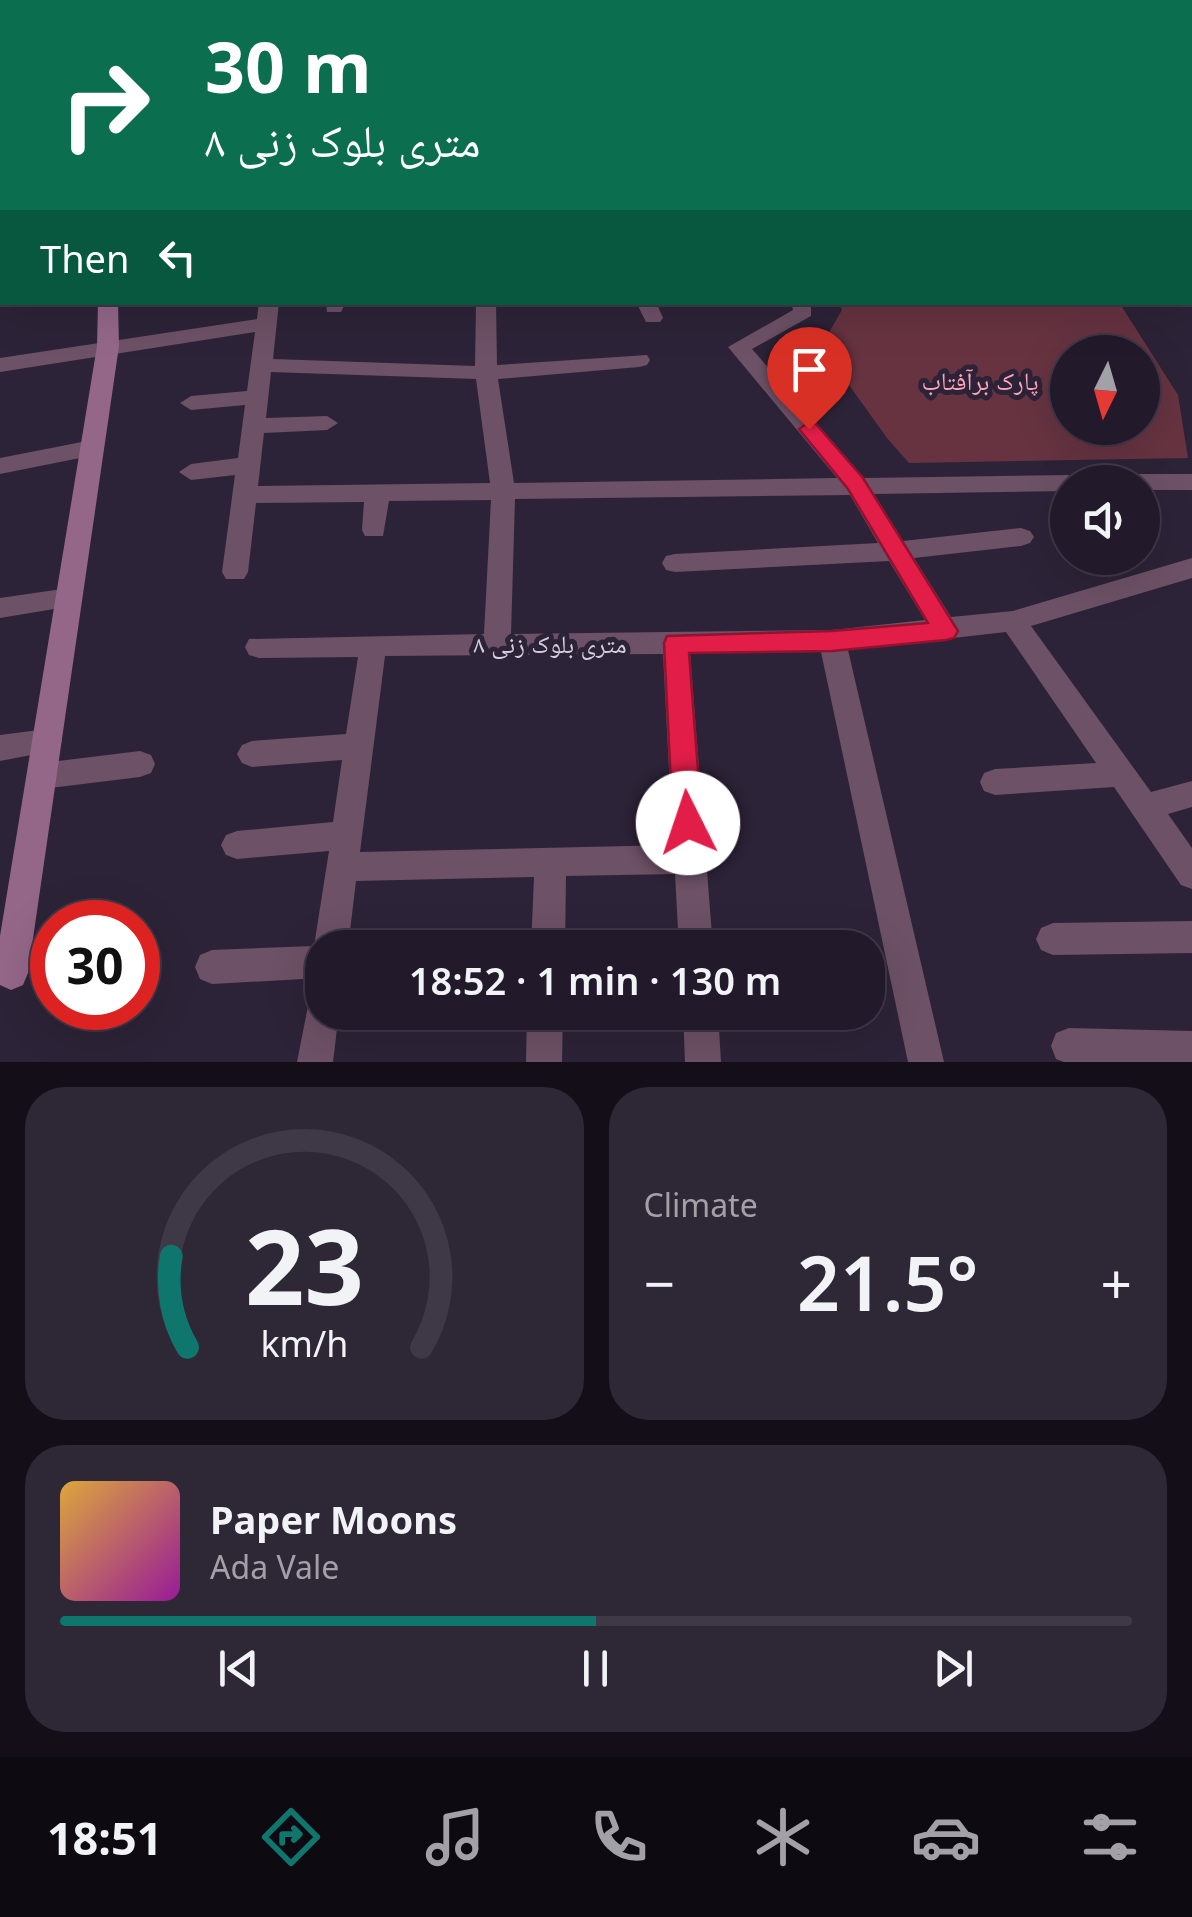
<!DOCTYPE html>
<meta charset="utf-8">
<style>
body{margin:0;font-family:"Noto Sans","Noto Naskh Arabic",sans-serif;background:#2e2736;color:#f1f3f6;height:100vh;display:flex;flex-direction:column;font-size:38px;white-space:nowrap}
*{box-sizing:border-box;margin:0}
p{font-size:32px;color:#a2a1a8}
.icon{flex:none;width:55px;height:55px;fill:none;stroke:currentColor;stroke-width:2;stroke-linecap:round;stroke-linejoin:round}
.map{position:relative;height:1062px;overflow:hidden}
.sheet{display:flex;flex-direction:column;gap:25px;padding:25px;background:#130e17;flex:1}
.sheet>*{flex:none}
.top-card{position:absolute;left:0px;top:0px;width:1192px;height:305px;box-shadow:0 10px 40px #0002,0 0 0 2px #3f3847;background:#0b6e4f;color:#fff;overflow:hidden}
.needle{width:65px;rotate:185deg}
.fabs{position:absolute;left:1050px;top:335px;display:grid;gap:20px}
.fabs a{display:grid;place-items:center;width:110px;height:110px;border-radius:50%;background:#221a2a;box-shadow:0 10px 40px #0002,0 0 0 2px #3f3847;font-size:50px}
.speed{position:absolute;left:30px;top:900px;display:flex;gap:20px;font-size:50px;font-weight:700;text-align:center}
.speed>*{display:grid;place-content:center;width:130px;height:130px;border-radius:50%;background:#221a2a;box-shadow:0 10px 40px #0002,0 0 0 2px #3f3847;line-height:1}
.speed .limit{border:15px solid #d22;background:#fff;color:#111}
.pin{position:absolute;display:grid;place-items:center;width:85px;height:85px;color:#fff;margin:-102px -42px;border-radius:50% 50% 50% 0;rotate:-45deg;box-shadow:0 0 10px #0007}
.pin .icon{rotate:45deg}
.me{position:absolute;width:110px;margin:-55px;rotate:356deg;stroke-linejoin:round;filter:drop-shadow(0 0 8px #0008)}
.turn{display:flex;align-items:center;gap:35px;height:210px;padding:0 40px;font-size:45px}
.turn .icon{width:130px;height:130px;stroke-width:2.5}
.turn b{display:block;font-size:70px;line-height:85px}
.then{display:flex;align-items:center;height:95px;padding:0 40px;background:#0003;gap:20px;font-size:38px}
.big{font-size:75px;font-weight:600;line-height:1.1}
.sheet .tile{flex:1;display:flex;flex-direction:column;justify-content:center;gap:15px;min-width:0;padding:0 35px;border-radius:40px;background:#2e2736}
.sheet .dial{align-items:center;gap:0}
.dial svg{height:260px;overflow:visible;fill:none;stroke:#3f3847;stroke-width:7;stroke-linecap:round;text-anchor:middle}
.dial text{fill:#f1f3f6;stroke:none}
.song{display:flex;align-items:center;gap:30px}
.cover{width:120px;height:120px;border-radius:15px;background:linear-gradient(135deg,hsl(40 70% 55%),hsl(300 70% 35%))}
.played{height:10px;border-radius:5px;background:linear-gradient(90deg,#0f766e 50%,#3f3847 50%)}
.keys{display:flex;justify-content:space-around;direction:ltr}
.heat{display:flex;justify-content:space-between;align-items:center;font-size:55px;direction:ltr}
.sheet .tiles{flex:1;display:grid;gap:25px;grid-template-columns:1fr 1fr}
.tile:last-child{grid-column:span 2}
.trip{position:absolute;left:305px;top:930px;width:580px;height:100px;border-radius:40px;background:#221a2a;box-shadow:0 10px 40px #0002,0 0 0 2px #3f3847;font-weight:600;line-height:100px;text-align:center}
.tab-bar{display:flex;height:160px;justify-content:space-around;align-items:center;background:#0e0a11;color:#a2a1a8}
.tab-bar .icon{width:70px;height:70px}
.tab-bar .current{color:#0f766e}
.tab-bar b{font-size:45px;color:#f1f3f6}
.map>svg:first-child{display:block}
.green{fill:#673341;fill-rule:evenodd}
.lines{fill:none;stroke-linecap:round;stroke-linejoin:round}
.street{fill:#6d5166;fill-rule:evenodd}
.secondary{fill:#946789;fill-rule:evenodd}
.route{fill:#e11d48;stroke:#92132f;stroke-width:2.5}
.labels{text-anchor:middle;stroke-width:10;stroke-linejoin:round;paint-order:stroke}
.park-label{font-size:25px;fill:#fda2b8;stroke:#2d2338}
.street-label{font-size:25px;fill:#d5cfdc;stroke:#2d2338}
</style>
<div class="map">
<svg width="1192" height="1062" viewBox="0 0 1192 1062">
<rect width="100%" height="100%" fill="#2d2338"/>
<path class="green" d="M764,0H1192V214L1190,2Z
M1108,302L1122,307L1178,395L1188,458L909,463L887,438L821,346L842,310L838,303ZM1068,352H1142V428H1068Z"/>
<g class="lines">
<path class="street" d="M34,0H48V2H34Z
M184,0H198V2H184Z
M430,0H444L445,2H431Z
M0,84H2V94H0Z
M0,135H2V145H0Z
M0,193H2V203H0Z
M259,302H279L273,359L475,366L476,302H496L497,365L647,355L650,360L647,365L639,367L498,379L514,483L837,478L728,347L793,310L791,302H811V316L752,349L864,478L1068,475L1080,482H1068V491L874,494L903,541L1021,528L1030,531L1034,537L1030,543L1021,546L914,558L951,617L1013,611L1192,558V578L1031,626L1151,792L1192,781V807L1168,814L1192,848V889L1181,885L1114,787L995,795L984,791L980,782L984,773L995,769L1096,763L1006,632L848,650L944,1062H908L821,652L690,653L713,948H679L675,874L566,876L565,948H531L534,877L356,881L348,948H322V978L212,984L200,979L195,967L200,955L212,950L314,946L329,851L237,859L226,855L221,845L226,835L237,831L333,822L342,760L252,767L242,763L237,754L242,745L252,741L346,734L358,657L259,658L249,655L245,647L249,639L484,634L491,500L389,501L383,536H365L362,530L364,502L256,503L248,572L244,579H226L222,572L235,475L191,480L179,472L191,464L238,458L245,405L191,410L180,403L191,396L247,391L255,332L0,372V358L257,319ZM271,372L476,379L490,483L258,486L264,433L327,430L338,423L327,416L266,418ZM850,495L878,543L675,554L666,556L662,563L666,570L675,572L889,561L925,620L832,630L511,634L515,499ZM663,654L673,845L360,852L385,656Z
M326,302H346L341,312H327Z
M636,302H656L663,318L660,322H646Z
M92,440L100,442L104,448L100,454L0,474V458Z
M1139,474H1192V490H1142V482H1127Z
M69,588L78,591L82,598L78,605L0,618V598Z
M47,729L57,732L62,741L57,750L0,761V735Z
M140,751L151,755L155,764L151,773L140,777L42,789L31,785L27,776L31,767L42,763Z
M1192,921V953L1053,955L1041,950L1036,939L1041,928L1053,923Z
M322,991V1012H339L333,1062H297L310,996Z
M527,1012H563L562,1062H526Z
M683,1012H718L721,1062H685Z
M1069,1028L1192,1031V1062H1064L1056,1059L1051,1046L1056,1033Z"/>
<path class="secondary" d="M335,0H349L350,2H336Z
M0,269H2V281H0Z
M98,302H118L119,346L28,973L23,985L11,990L0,985V936L97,346Z"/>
</g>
<path class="route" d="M809,422L816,424L863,478L958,631L954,638L946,640L832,651L689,653L702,823L698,832L688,836L677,832L673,823L664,643L667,636L832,631L928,623L848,489L799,429Z"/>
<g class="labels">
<g class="park-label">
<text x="980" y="390">پارک برآفتاب</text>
</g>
<g class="street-label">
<text x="550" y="653">۸ متری بلوک زنی</text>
</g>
</g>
</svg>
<div class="fabs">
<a><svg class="needle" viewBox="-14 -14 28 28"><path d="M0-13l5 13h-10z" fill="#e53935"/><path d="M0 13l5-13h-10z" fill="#a2a1a8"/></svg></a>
<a><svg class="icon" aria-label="sound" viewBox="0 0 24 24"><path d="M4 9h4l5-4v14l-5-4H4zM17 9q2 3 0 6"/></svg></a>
</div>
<div class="speed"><div class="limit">30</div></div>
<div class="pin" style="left:809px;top:429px;background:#d93025"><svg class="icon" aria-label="arrive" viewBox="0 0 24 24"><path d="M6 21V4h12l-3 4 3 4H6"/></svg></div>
<svg class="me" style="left:688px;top:823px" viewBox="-20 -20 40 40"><circle r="19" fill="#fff"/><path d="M0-13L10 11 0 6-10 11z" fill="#e11d48"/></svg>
<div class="trip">18:52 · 1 min · 130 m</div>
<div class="top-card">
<div class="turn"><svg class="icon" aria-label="right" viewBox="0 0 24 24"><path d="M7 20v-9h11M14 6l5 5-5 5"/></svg><div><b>30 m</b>۸ متری بلوک زنی</div></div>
<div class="then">Then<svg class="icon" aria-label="left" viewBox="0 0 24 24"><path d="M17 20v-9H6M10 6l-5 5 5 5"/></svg></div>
</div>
</div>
<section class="sheet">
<div class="tiles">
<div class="tile dial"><svg viewBox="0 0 100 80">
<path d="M14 69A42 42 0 1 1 86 69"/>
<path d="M14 69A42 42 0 0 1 9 41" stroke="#0f766e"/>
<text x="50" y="56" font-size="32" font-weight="700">23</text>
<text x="50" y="72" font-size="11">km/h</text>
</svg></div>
<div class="tile"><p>Climate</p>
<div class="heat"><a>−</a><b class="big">21.5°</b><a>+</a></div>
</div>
<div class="tile">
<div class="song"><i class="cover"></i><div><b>Paper Moons</b><p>Ada Vale</p></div></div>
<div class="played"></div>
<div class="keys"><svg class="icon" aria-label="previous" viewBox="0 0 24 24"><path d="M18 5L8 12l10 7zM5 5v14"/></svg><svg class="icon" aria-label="pause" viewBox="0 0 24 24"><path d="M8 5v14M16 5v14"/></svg><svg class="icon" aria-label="next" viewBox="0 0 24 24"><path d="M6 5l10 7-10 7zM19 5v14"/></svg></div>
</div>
</div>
</section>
<nav class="tab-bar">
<b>18:51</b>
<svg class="icon current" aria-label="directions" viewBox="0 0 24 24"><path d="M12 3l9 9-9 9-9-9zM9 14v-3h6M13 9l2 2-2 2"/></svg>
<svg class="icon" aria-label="music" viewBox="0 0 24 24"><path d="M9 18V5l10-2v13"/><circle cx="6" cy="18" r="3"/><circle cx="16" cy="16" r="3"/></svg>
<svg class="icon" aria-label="phone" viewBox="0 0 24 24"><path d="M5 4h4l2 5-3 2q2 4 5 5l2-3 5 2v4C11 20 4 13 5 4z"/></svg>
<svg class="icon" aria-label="climate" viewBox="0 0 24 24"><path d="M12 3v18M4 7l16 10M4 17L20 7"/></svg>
<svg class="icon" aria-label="car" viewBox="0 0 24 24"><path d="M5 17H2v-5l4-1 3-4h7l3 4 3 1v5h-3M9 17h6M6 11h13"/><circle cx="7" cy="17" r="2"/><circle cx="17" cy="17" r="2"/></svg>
<svg class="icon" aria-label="filters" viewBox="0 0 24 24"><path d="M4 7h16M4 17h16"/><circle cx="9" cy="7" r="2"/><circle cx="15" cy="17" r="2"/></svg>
</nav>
